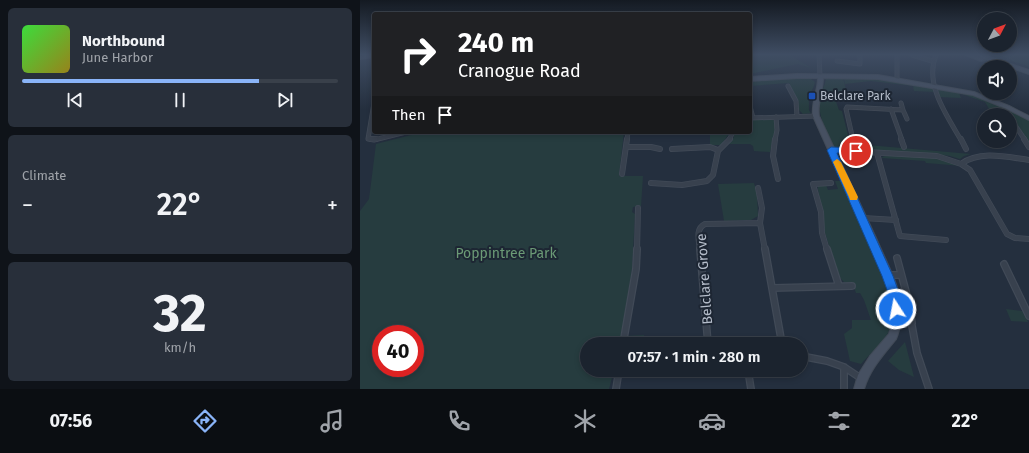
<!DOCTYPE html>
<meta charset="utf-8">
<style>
body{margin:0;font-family:"Fira Sans",sans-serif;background:#282f3a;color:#f1f3f6;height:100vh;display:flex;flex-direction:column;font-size:15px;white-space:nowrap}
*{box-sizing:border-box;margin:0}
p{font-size:13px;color:#a0a4aa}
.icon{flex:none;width:22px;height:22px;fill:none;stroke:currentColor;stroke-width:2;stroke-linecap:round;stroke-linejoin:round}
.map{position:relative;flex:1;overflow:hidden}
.panel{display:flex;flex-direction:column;gap:8px;padding:8px;background:#0f1319;width:360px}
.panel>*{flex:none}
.guide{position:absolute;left:12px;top:12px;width:380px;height:122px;border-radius:4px;box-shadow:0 2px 6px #0003,0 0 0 1px #39404a;background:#202124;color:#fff;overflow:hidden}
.needle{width:26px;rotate:49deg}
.fabs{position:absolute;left:617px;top:12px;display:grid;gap:8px}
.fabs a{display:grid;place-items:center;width:40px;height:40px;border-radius:50%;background:#1b232e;box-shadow:0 2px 6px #0003,0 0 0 1px #39404a;font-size:20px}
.speed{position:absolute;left:12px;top:325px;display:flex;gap:8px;font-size:20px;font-weight:700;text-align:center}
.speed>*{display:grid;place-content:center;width:52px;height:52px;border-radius:50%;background:#1b232e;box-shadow:0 2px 6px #0003,0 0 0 1px #39404a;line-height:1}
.speed .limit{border:6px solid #d22;background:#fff;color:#111}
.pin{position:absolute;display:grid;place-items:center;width:34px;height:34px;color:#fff;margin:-17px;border:2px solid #fff;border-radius:50%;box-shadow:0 1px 4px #0007}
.me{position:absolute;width:44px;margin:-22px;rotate:349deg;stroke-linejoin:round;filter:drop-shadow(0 0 3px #0008)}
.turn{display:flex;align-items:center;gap:14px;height:84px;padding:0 20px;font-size:18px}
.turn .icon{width:52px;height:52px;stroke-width:2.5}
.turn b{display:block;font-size:28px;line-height:34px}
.then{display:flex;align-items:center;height:38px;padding:0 20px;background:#0003;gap:8px;font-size:15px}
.big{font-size:30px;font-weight:600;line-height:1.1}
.panel .tile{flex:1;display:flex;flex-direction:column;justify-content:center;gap:6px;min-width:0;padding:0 14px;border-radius:6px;background:#282f3a}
.panel .dial{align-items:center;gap:0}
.dial b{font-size:52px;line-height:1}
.song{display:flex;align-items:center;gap:12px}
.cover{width:48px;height:48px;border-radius:6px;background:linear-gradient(135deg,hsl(120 70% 55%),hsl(50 70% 35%))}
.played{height:4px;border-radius:2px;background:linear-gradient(90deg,#8ab4f8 75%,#39404a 75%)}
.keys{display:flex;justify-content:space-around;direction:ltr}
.heat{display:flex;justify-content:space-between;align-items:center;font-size:22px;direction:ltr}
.trip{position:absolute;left:220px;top:337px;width:228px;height:40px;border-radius:20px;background:#1b232e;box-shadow:0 2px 6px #0003,0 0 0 1px #39404a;font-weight:600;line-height:40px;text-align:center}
.dock{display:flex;height:64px;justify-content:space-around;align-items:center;background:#0b0e12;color:#a0a4aa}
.dock .icon{width:28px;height:28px}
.dock .on{color:#8ab4f8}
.dock b{font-size:18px;color:#f1f3f6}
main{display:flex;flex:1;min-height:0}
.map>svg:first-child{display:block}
.green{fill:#263c3f;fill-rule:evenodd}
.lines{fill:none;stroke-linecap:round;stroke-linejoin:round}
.street-far2-casing{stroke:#414a57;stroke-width:5}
.street-far1-casing{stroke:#414a57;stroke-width:6}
.street-casing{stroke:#414a57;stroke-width:8}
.secondary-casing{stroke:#414a57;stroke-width:2}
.street-far2{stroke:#38414e;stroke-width:3.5}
.street-far1{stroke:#38414e;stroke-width:4.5}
.street{stroke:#38414e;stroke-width:5.5}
.secondary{fill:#465061;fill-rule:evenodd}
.route{fill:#1a73e8;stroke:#114b97}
.slow{fill:#f59e0b}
.transit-dot{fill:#1a4fb4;stroke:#1d2633;stroke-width:1.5}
.labels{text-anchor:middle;stroke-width:4;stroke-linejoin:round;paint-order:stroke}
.far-poi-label{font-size:12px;fill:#b4bcc9;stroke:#1d2633;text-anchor:start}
.park-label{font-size:14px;fill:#6b9a76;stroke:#1d2633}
.street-label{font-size:14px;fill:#b4bcc9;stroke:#1d2633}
</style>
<main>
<section class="panel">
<div class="tile">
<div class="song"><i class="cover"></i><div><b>Northbound</b><p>June Harbor</p></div></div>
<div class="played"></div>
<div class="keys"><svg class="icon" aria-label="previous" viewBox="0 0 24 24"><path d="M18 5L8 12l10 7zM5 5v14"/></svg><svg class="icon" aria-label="pause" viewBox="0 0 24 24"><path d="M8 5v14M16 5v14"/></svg><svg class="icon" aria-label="next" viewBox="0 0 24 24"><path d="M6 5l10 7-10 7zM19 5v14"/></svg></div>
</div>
<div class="tile"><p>Climate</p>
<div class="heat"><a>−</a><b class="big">22°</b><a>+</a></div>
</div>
<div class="tile dial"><b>32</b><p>km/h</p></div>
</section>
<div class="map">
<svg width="669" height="389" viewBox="0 0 669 389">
<rect width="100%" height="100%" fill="#242f3e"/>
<path class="green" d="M390,55H430L451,68L438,64L390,74V71L393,70L390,66Z
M632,55H669V67L668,66Z
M500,77L512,78L611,95L669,118V147L650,118V115L631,112L625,102L599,93L601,98L579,97L576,92L554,91L553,86L511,81L485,84L484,79Z
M468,78H483L487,93H473L479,110L482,111L491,147L475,149C467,131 455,114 461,94C462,89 465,85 466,79Z
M415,79H451L455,82C453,93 448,90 449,104C449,108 448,110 451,113L443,114L439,110L438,101L429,83L390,86V82Z
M390,119H411L415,121L416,129L410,152L394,151L393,146L390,144H369L374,137V132H390Z
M63,132H264L259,176H283L281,206L273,207L272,212L275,214L272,270L260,344H227V370H254L249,389H0V211L9,199L16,144ZM21,334H55V368H21Z
M369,134L361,145H350V135Z
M496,144L611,154L604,156L600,159L590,156L566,153L505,150L501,149Z
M526,155L574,157L602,166L566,163L565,161L521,158Z
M475,181H482C497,213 542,298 529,331C525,340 508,356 501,364L490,361L484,334L492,328V320H511L504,300L500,293H496L492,282H484L479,277L464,230V221L458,190V186L466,185L468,190L478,189Z
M394,183L397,194L398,216L391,220L364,221L358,184Z
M646,309L662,311L668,322L651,321Z
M284,335V338L305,337L306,344H264L265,336Z
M545,342L554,377L539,370L528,361Z"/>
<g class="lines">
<g class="street-far2-casing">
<path id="street-far2" d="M459,55L460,76
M537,55V80
M552,55L572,61
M576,55C564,84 587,116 601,140
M477,61L500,64V55
M428,86L436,101L437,116
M14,103L8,139L14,140L46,132
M541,103L543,110
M390,106L393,118
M531,109L542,140
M390,118L456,116
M650,118L665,140
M267,140L268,132
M369,140L373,132
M415,140L417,130L416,117
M493,140L486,109L487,107L543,110L547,119"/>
</g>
<g class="street-far1-casing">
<path id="street-far1" d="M11,139H16
M415,139L413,156L418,179
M493,139L496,151
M541,139L544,147
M601,139L606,149
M664,139L669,147
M266,147H291L300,149
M312,149L350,147L358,150
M471,150L577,156L601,164L610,170L647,234L655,238L669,239
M517,153L540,236L586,240
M601,164C620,150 647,157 669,160
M262,174L267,139
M291,183L322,185L347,181L353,175L358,151L370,139
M398,188L402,208L400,223L405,250
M503,218L536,220
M277,250L278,208
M340,250C339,240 335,229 345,224L400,223
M467,250L462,233L461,212L453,184L471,183"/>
</g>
<g class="street-casing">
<path id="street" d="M340,249L348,344
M405,249L422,344
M467,249L479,286
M537,258L549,303L552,323
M644,264L669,316
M528,275H541
M413,288L492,286
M552,326L557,353L569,389
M263,344L276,269L277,249
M441,356L467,361L484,367L502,379
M484,367V389
M388,370L391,389
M256,389L259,370"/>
</g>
<g class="secondary-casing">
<path id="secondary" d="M14,55V57L0,59V57Z
M606,55H612L625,60L621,61Z
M617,55H623L669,70V74L617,56Z
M437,74L518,75L614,92L649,106L669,116V120L645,108L613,95L518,79L463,78C463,91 457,103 459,116C478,157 497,197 516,238C524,257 535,277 540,297C543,310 541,327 536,339C523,355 510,369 504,389H494L498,375L510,356L529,334L533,319L532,298L524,275L499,218L453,116C451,103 458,91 458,78H437L390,81V77Z"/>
</g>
<use href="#street-far2" class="street-far2"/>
<use href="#street-far1" class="street-far1"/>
<use href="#street" class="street"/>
<use href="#secondary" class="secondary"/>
</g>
<linearGradient id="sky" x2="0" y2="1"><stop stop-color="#141a22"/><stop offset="0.5" stop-color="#3f4d63"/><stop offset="1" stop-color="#3f4d63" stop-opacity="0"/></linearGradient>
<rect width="669" height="109" fill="url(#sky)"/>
<path class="route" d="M471,147L496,148L500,151L496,153H477L533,276L541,298L542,309L540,313L536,314L532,313L530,298L522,276L467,150Z"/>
<path class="slow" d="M477,159L481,162L498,197L497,200H490L489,197L473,162Z"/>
<rect class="transit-dot" x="448" y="92" width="8" height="8" rx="2"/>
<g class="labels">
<g class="far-poi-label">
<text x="460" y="100">Belclare Park</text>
</g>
<g class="park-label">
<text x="146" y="258">Poppintree Park</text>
</g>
<g class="street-label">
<text transform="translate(344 279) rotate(-94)" y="5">Belclare Grove</text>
</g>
</g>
</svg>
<div class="fabs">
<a><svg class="needle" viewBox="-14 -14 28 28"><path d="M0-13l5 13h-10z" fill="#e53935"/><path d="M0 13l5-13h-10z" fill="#a0a4aa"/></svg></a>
<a><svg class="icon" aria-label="sound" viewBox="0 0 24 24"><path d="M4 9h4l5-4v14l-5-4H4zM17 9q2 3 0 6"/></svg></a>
<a><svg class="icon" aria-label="search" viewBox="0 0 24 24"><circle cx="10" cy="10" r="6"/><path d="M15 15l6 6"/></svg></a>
</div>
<div class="speed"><div class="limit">40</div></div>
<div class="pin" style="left:496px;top:151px;background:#d93025"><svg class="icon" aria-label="arrive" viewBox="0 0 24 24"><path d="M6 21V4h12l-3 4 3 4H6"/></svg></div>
<svg class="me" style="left:536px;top:309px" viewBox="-20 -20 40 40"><circle r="17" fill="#1a73e8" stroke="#fff" stroke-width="3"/><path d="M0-11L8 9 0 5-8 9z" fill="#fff"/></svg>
<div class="trip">07:57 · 1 min · 280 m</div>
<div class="guide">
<div class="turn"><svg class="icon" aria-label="right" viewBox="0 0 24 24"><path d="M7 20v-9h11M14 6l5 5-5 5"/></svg><div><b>240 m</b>Cranogue Road</div></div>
<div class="then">Then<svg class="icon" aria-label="arrive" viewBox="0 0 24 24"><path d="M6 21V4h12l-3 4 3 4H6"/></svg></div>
</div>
</div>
</main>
<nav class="dock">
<b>07:56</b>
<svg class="icon on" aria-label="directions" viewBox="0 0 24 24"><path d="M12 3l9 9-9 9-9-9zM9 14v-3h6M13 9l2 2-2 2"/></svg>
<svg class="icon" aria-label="music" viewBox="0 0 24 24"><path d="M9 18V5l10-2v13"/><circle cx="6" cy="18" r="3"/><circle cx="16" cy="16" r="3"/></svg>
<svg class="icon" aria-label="phone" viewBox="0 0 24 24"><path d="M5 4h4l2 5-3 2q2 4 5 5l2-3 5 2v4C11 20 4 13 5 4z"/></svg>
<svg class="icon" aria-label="climate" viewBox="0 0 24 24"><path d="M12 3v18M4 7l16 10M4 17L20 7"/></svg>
<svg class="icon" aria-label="car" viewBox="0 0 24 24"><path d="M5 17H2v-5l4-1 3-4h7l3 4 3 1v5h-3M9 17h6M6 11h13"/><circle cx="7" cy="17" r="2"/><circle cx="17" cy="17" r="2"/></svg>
<svg class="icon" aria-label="filters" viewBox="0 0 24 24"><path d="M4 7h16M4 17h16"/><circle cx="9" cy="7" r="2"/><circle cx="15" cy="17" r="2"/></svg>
<b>22°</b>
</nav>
